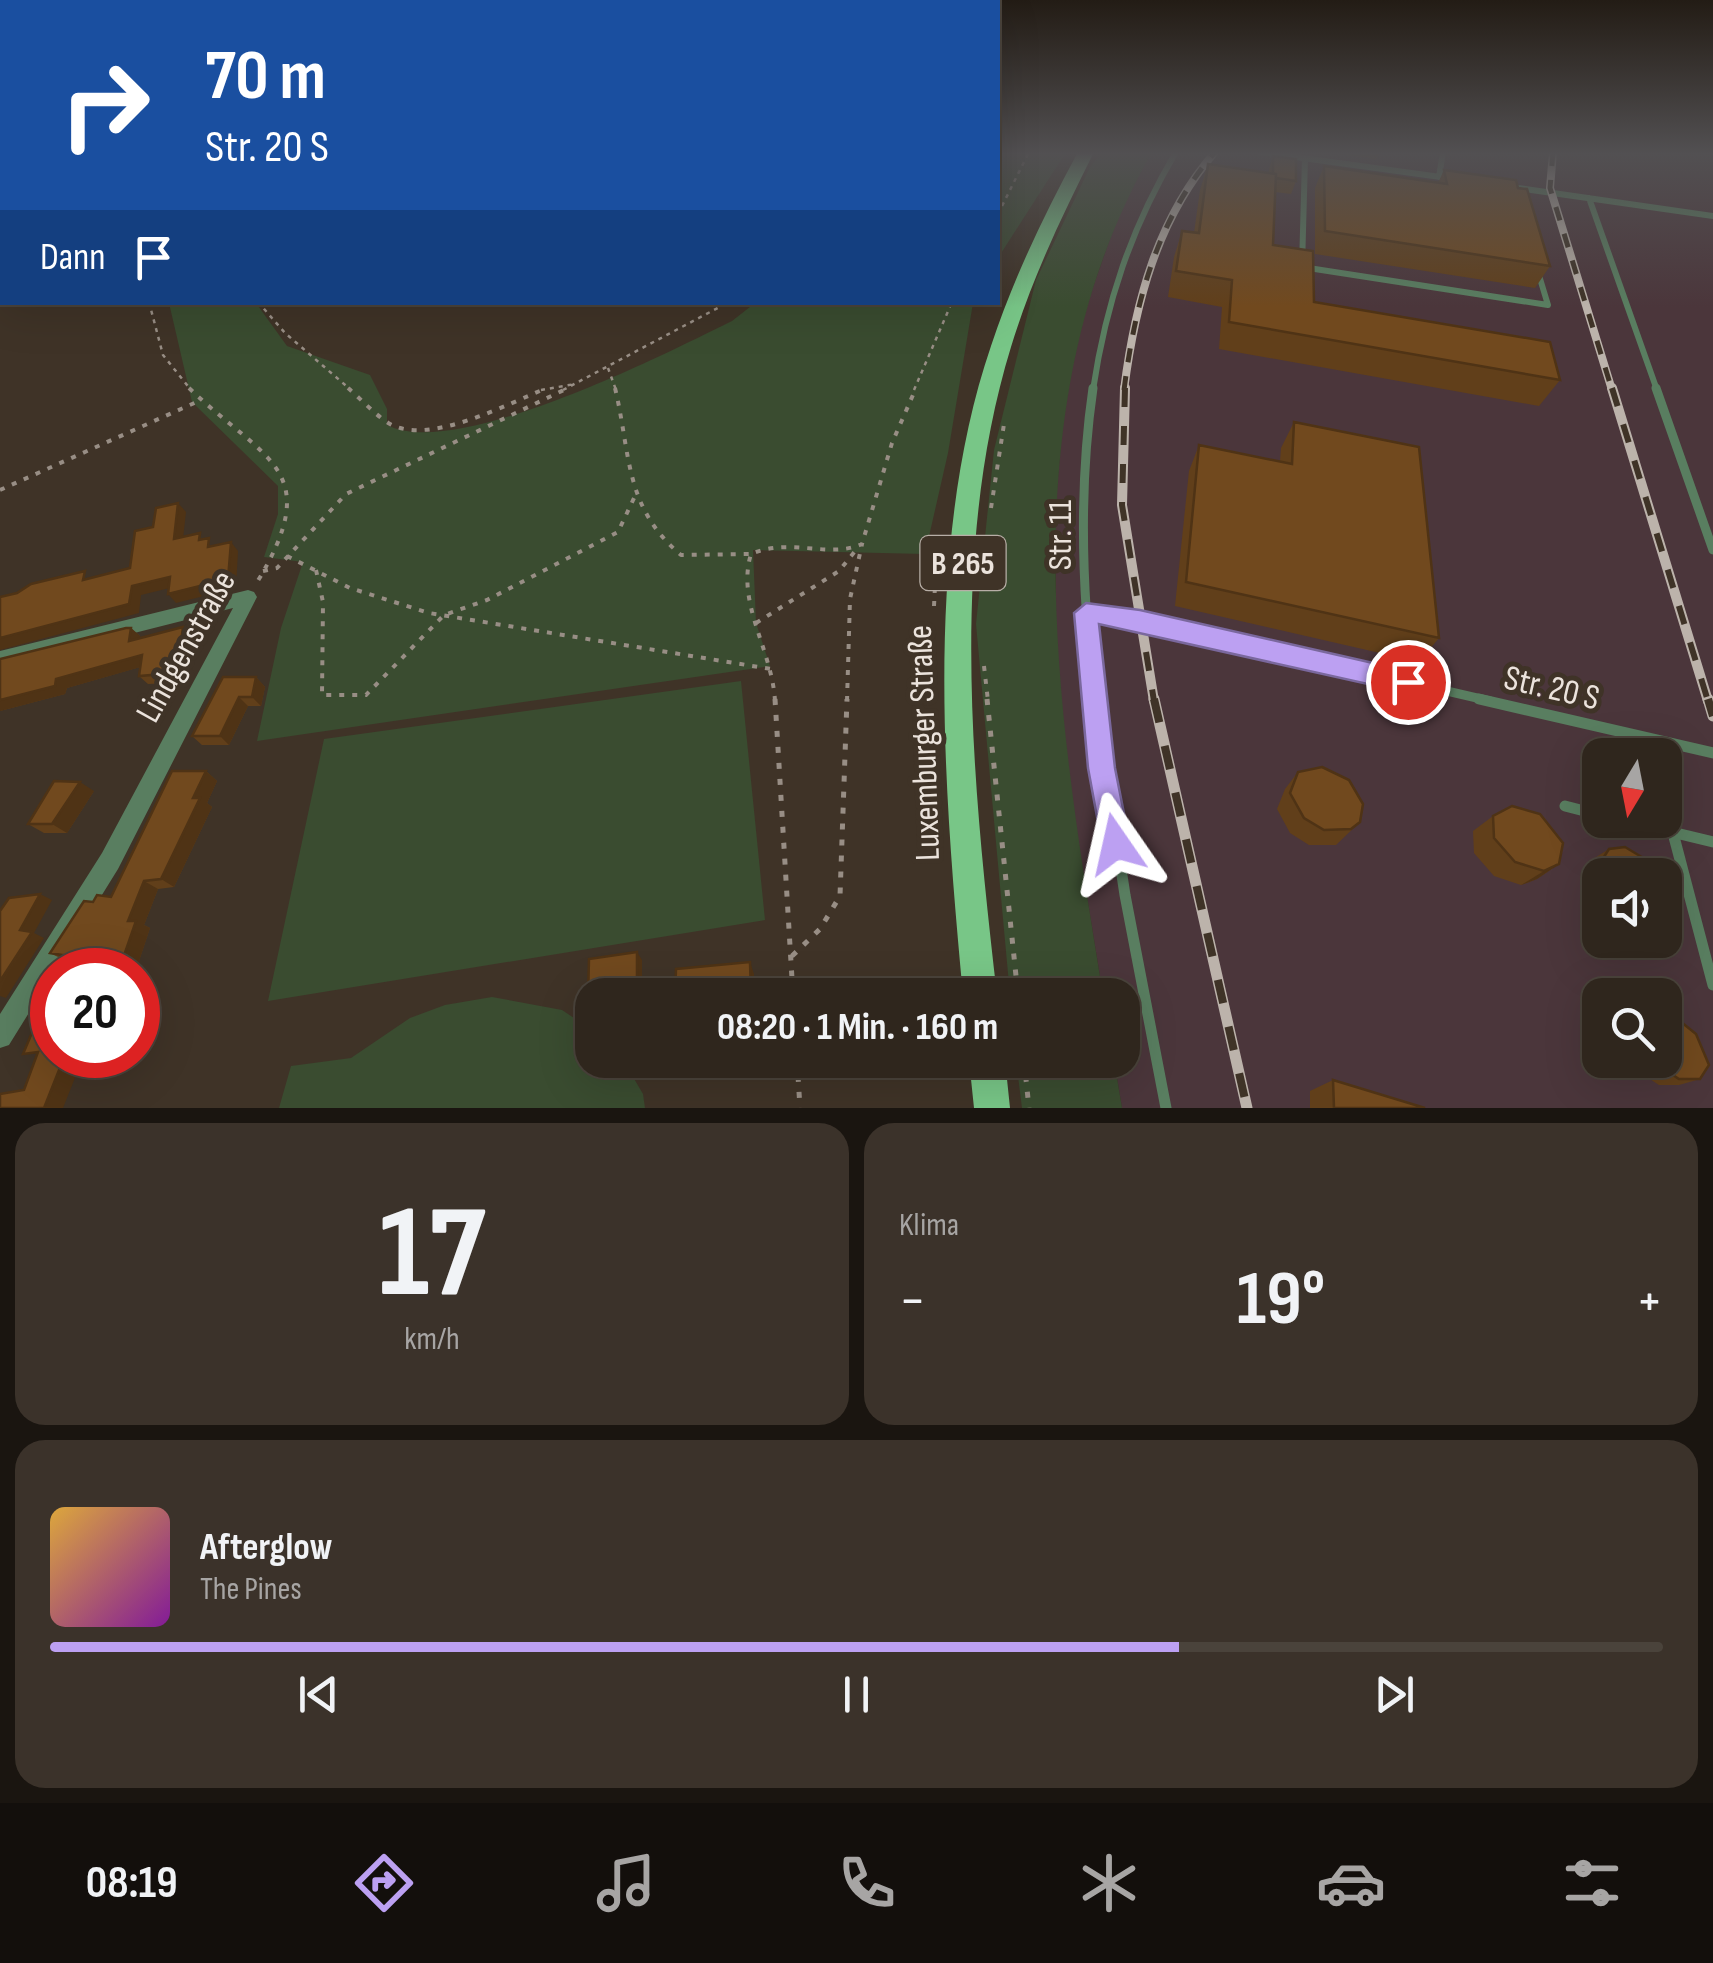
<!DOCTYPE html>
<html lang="de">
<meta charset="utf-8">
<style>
body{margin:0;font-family:"Sofia Sans Condensed",sans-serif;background:#3b322a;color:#f1f3f6;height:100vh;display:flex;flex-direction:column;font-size:38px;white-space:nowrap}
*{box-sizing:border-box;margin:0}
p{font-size:32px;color:#a7a5a4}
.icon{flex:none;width:55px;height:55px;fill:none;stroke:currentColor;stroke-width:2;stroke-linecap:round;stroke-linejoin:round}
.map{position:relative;height:1108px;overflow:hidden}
.panel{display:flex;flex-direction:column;gap:15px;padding:15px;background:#1a1510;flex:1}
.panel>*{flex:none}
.banner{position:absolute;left:0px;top:0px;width:1000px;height:305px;box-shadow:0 10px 40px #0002,0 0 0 2px #4a433b;background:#1a4fa0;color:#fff;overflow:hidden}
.needle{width:65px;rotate:190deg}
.fabs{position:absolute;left:1582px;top:738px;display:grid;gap:20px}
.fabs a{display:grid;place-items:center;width:100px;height:100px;border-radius:20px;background:#2f261d;box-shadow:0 10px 40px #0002,0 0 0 2px #4a433b;font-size:50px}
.speed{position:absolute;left:30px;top:948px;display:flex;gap:20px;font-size:50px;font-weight:700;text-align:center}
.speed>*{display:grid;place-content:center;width:130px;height:130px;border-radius:50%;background:#2f261d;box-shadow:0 10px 40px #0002,0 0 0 2px #4a433b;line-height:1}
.speed .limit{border:15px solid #d22;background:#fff;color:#111}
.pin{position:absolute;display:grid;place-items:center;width:85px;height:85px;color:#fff;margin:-42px;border:5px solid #fff;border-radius:50%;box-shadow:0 2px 10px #0007}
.me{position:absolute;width:110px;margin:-55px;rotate:349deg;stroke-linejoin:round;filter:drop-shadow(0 0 8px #0008)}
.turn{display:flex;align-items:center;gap:35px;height:210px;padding:0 40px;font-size:45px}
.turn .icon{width:130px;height:130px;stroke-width:2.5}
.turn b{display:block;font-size:70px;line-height:85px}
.then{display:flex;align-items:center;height:95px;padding:0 40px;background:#0003;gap:20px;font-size:38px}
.big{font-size:75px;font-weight:700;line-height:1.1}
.panel .card{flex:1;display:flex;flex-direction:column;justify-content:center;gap:15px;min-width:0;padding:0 35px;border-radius:30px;background:#3b322a}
.panel .dial{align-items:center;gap:0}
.dial b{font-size:130px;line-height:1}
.song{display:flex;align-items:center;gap:30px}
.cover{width:120px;height:120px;border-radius:15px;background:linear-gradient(135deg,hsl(40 70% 55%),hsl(290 70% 35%))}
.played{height:10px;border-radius:5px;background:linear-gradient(90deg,#bca0f2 70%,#4a433b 70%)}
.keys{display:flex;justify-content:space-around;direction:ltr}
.heat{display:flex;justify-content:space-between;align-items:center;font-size:55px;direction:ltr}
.panel .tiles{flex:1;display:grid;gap:15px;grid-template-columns:1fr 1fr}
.card:last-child{grid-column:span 2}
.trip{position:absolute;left:575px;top:978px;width:565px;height:100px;border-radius:30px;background:#2f261d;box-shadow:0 10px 40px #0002,0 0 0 2px #4a433b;font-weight:700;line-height:100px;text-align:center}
.dock{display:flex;height:160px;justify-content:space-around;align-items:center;background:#130f0c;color:#a7a5a4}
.dock .icon{width:70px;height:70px}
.dock .on{color:#bca0f2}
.dock b{font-size:45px;color:#f1f3f6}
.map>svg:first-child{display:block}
.industrial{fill:#4b363b;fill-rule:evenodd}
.green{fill:#3a4c30}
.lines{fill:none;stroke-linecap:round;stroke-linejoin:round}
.path-far2{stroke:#988e85;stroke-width:2.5;stroke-dasharray:4 5;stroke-linecap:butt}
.path-far1{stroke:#988e85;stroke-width:4;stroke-dasharray:5 8;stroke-linecap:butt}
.path{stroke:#988e85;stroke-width:5;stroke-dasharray:6 10;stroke-linecap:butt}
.lane-far2{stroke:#597e60;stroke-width:6}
.lane-far1{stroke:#597e60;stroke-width:9}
.lane{stroke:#597e60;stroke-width:11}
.street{fill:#597e60;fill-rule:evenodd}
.primary{fill:#78c687;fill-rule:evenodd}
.rail-far2-casing{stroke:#bcb3ab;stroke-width:8}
.rail-far1-casing{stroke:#bcb3ab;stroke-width:10}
.rail-casing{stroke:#bcb3ab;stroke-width:11}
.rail-far2{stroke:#3f3327;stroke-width:5;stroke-dasharray:14;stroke-linecap:butt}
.rail-far1{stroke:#3f3327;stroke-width:6;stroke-dasharray:19;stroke-linecap:butt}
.rail{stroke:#3f3327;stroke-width:8;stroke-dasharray:24;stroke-linecap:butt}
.wall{fill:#613f1a}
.shaded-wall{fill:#4f3315}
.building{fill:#71491e;stroke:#4f3315;stroke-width:2.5}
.route{fill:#bca0f2;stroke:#7a689d;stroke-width:2.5}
.labels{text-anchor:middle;stroke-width:10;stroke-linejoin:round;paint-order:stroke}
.shield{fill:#3f3327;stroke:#b7aea6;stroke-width:2.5}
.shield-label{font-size:32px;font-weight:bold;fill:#ebe3dc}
.street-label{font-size:35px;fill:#ebe3dc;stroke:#3f3327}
</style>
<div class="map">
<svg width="1713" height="1108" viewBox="0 0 1713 1108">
<rect width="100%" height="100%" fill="#3f3327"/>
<path class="industrial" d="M1152,152H1713V1108H1122L1114,1060H1122V995H1103L1067,773L1056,634V501L1063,418L1080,324L1122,205ZM1600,755H1665V820H1600ZM1600,875H1665V940H1600ZM1600,995H1665V1060H1600Z"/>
<path class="green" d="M998,152H1066L998,258Z
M1102,152H1152C1005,410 1058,716 1103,995H1010L976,624L994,450L1036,280L1090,167Z
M169,303H256L287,346L370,375L387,409V425C455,461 665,354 732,321L755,303H973L948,453L925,554L753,550L756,623L770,666L257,741L281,628L303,562L264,557L278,514V486L192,402Z
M741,681L765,920L268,1001L324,739Z
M492,997L562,1010L592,1030V1060H623L643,1094L645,1108H279L291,1066L351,1058L410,1018L445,1005Z
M1016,1060H1114L1122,1108H1022Z"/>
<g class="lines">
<path class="path-far2" d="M998,214L1029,152
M149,302L163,355L191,390
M258,302L285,333L351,390
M608,368L616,390
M541,390L575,384
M563,390L729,302
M914,390L952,302"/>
<path class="path-far1" d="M189,388C266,462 326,469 256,584
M348,388C361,399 375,415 390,424C430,446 509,403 547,388
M615,388C631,455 624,507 681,555L751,554
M0,490L201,400
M991,508L1004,424
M287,556L350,588L429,613L771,669
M316,570L323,602L322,695H366L444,615L487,600L618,532L635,496
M263,571L277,568L346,494L568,388
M934,606L935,586
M756,623L839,571L856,550
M984,666L988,701
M775,701C772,649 736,603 751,554C790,537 829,559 862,544L892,443L916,388
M847,701L850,599L862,544"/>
<path class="path" d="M775,699L793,995
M987,699L1018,995
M792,956L820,929L840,896L847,699
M797,1060L800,1108
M1024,1060L1029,1108"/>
<path class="lane-far2" d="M1259,152L1448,178
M1305,158L1302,267L1548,305L1538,272
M1439,177L1443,152
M1518,188L1713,216
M1589,198L1657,390
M1093,390C1106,303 1131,228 1176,152"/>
<path class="lane-far1" d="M1093,388C1078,491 1082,598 1095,701
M1656,388L1713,550
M1086,613L1140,620L1490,701"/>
<path class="lane" d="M1095,699L1125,895L1166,1108
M1479,699L1713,753
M1565,806L1600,815
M1622,820L1713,842
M1673,833L1713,985"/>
<path class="street" d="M248,590L254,592L257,597L118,869L9,1045L0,1048V1014L102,853L233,608L0,667V651Z"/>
<path class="primary" d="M1078,152H1094C1062,216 1032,278 1011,347C948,552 973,786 997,995H963C944,789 923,545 991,346C1014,277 1044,215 1078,152Z
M969,1060H1005L1010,1108H974Z"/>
<g class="rail-far2-casing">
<path id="rail-far2" d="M1553,152L1550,188L1612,390
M1124,390C1135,303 1157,219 1215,152"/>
</g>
<g class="rail-far1-casing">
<path id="rail-far1" d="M1125,388L1122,505L1154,701
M1612,388L1708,701"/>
</g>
<g class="rail-casing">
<path id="rail" d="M1154,699L1247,1108
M1708,699L1713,716"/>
</g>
<use href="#rail-far2" class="rail-far2"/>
<use href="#rail-far1" class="rail-far1"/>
<use href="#rail" class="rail"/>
</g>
<path class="wall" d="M1324,152H1380L1377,159Z
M1273,156L1296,181L1291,194L1275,192L1273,245L1314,302L1560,380L1539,406L1219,349L1222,307L1168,297L1174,257L1182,231L1194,233L1200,190L1208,164L1268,173Z
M1324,166L1438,183L1444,170L1518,188L1550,266L1535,288L1315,254V188Z
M1294,422L1439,638L1419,662L1175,606L1189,471L1199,445L1280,461L1281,448Z
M131,628L140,636V638L191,636L189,659L182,661L172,683L148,684L139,676L140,667L67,688L65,694L0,711Z
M256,677L265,687L261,706H248L229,745H202L192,736Z
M1633,738L1657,755H1600V767L1597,754L1612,743L1623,745Z
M206,771L217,781L207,803L212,807L174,887L158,889L144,925L150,928L136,970H82L85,963L66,961L50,953L93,902L111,897Z
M1298,772L1360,822L1336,845H1309L1290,833L1277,809L1285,789Z
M94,791L67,833H44L28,824Z
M1493,816L1559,864L1537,879L1521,885L1494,876L1474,853L1473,831Z
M1609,849L1658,875H1600V896L1599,895L1586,870L1593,859Z
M642,960V995H592V1002L588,996Z
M755,1060L756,1070L680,1077L673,1068Z
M1630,1060H1665L1700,1079L1679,1085H1659L1636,1070Z
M1333,1080L1425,1108H1310V1091Z"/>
<path class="shaded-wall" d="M178,503L186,512L182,548L174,539Z
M231,542L238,551L236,588L176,603L168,594Z
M170,577L178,586L141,595L139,613L0,650V638L132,586Z
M183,627L191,636L189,659L182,661L172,683L163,674Z
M131,628L140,636L139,650L129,641Z
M142,655L151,664L67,688L65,694L0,711V698L56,679Z
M256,677L265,687L261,706L252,697Z
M239,697L248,706L229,745L220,736Z
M206,771L217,781L207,803L212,807L174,887L161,879L193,798Z
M80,782L94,791L67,833L52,824Z
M1559,864L1537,879L1521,885L1544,871Z
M144,881L158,889L144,925L150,928L136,970H119L128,921Z
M40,894L52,900L34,933L44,938L6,998L0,996V981L20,930Z
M637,952L642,960V995L637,989Z
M750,962L754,974V995H751Z
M65,1055H84L63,1108H44Z"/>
<path class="building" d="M1273,156L1296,159V181L1276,178V174L1273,173Z
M1208,164L1276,174L1273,245L1313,251L1314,302L1550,342L1560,380L1229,322L1232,280L1176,271L1182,231L1199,233Z
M1324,166L1447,184L1444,170L1516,180L1518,188L1527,189L1550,266L1325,231Z
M1294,422L1419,447L1439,638L1186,582L1199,445L1292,464Z
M178,503L174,539L200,533L199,540L209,538L208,547L231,542L228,579L168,594L170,577L132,586L129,604L0,638V597L17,593L31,584L85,571L83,580L130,568L135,531L153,527L156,508Z
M183,627L180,650L173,652L163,674L139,676L142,655L56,679L55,686L0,700V659L126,628H131L129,641Z
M223,677H256L252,697H239L220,736H192Z
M1633,738L1654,742L1657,755H1615L1612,743L1636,748Z
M1322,767L1349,780L1363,804L1360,822L1351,829L1324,830L1304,818L1290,793L1298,772Z
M172,771H206L193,798H200L161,879L144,881L128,921H136L119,970H82L87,959L50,953L84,901L93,902L97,895L111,897Z
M54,781L80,782L52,824H28Z
M1512,806L1540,814L1563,843L1559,864L1544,871L1515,862L1494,838L1493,816Z
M1625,847L1655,865L1658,875H1610L1602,860L1609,849Z
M40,894L20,930L32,932L0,981V911L9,898Z
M637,952V989L588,996L589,959Z
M750,962L751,995H675L676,969Z
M45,1002H52V1055H65L44,1108H0V1094L24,1090L38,1052L23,1054Z
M1665,1017H1675L1696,1034L1709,1065L1700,1079H1679L1656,1064L1653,1060H1665Z
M673,1060H752V1061L673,1068Z
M1333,1080L1425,1108H1334Z"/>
<linearGradient id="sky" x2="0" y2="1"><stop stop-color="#231c15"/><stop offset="0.5" stop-color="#525052"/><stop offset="1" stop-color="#525052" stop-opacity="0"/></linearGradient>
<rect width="1713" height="307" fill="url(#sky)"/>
<path class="route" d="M1086,603L1140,610L1408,671L1420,682L1408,693L1099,624L1115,768L1130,844L1126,854L1116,858L1106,854L1102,844L1088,768L1074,613Z"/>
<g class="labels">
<rect class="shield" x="920.5" y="536" width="85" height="54" rx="8"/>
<g class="shield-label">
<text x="963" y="574">B 265</text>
</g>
<g class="street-label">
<text transform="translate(1059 535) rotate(-90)" y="12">Str. 11</text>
<text transform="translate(185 646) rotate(-61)" y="12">Lindgenstraße</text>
<text transform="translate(1552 687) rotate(13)" y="12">Str. 20 S</text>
<text transform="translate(923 743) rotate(-92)" y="12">Luxemburger Straße</text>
</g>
</g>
</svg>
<div class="fabs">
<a><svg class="needle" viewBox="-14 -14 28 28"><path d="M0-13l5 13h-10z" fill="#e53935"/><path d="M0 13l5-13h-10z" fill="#a7a5a4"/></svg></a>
<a><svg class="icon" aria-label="sound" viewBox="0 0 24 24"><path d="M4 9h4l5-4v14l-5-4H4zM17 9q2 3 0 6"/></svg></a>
<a><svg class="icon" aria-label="search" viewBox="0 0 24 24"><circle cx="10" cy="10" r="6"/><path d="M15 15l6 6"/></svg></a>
</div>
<div class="speed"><div class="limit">20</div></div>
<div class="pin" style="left:1408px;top:682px;background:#d93025"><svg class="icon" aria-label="arrive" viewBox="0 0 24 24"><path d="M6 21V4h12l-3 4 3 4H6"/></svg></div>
<svg class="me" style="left:1116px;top:844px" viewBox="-20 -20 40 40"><path d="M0-17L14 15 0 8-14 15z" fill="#bca0f2" stroke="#fff" stroke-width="4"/></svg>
<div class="trip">08:20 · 1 Min. · 160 m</div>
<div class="banner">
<div class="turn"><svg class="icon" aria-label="right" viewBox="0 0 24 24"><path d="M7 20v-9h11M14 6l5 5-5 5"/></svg><div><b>70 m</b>Str. 20 S</div></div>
<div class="then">Dann<svg class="icon" aria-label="arrive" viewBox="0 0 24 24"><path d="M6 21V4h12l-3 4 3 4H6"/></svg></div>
</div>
</div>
<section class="panel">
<div class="tiles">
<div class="card dial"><b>17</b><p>km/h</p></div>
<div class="card"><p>Klima</p>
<div class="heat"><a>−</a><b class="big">19°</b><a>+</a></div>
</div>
<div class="card">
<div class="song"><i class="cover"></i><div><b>Afterglow</b><p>The Pines</p></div></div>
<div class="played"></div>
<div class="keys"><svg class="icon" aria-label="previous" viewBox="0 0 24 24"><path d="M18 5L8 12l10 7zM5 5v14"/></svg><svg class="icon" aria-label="pause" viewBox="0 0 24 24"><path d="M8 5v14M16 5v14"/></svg><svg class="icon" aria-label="next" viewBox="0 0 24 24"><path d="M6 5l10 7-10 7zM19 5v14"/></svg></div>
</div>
</div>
</section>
<nav class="dock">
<b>08:19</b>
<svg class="icon on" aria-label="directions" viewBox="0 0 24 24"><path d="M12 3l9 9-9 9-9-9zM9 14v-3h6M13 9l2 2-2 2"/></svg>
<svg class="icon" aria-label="music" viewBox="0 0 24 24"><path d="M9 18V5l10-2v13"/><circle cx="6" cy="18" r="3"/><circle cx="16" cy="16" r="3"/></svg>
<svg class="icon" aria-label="phone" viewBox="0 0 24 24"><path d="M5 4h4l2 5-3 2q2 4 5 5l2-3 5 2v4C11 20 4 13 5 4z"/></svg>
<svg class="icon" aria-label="climate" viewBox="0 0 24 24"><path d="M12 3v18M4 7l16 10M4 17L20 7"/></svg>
<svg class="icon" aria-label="car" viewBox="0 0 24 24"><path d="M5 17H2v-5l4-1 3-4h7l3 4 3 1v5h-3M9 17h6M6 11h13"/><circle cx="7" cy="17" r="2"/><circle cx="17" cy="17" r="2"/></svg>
<svg class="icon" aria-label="filters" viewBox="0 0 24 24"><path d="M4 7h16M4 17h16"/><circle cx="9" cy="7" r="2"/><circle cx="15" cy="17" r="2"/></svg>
</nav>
